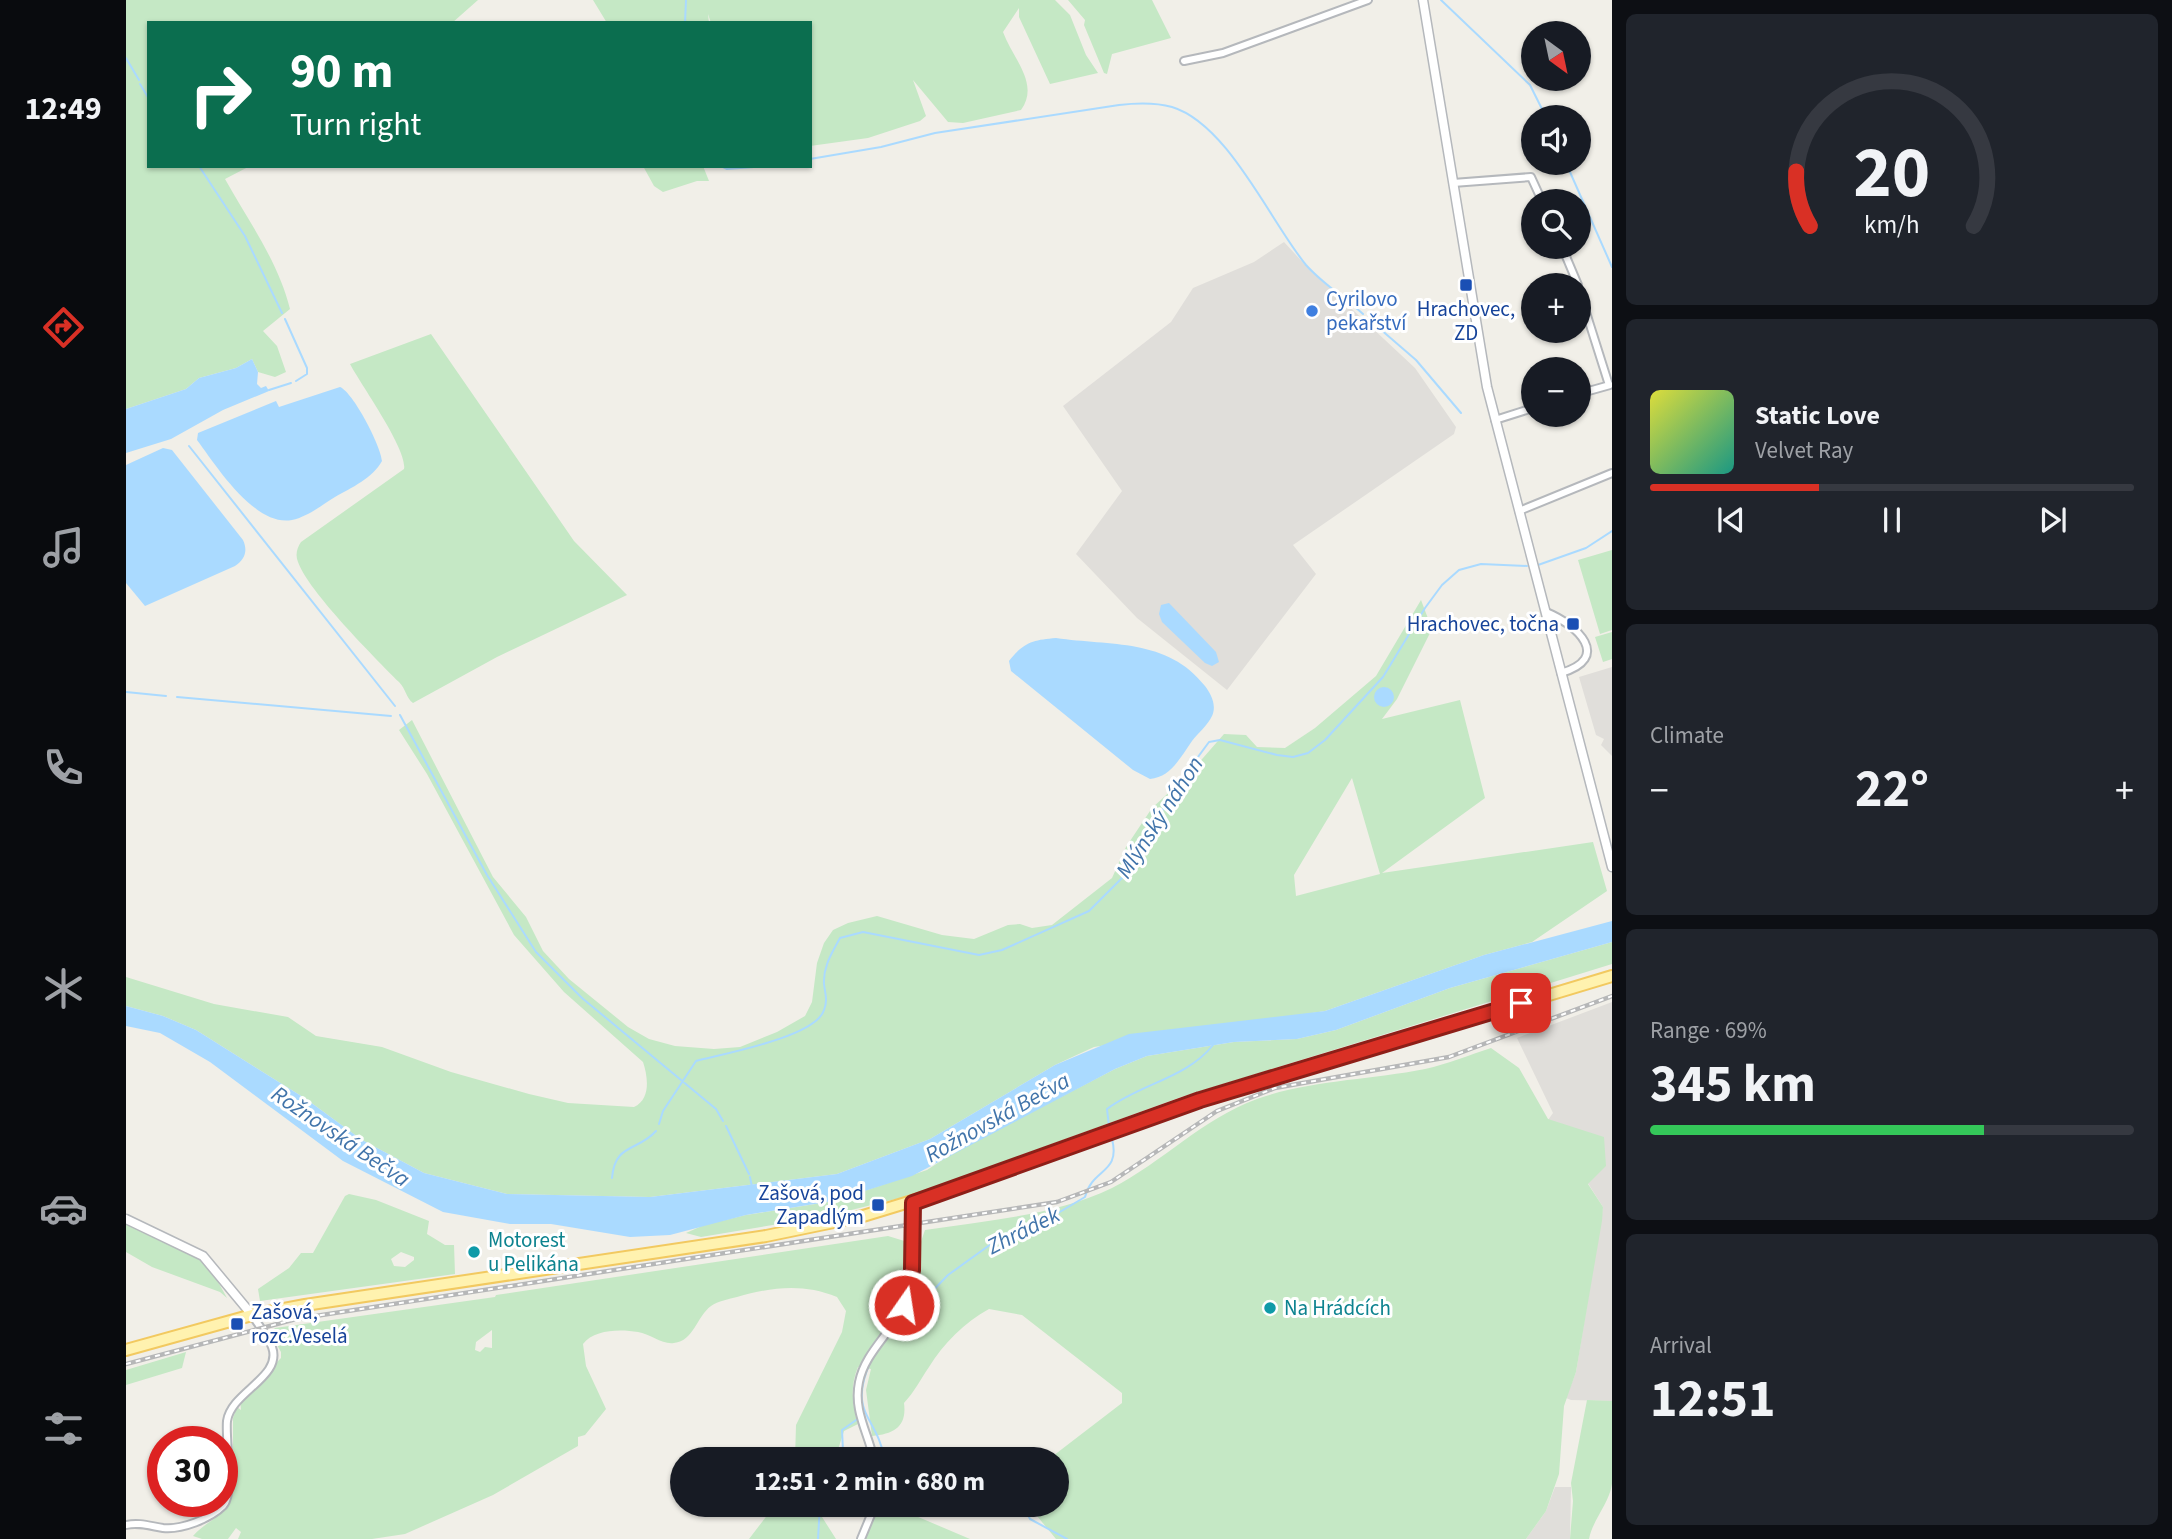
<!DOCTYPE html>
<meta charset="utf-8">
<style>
body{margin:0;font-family:"Source Sans 3",sans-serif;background:#20242c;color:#f1f3f6;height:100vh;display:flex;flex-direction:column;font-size:26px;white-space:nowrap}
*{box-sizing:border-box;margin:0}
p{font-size:23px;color:#9ea1a6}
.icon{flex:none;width:38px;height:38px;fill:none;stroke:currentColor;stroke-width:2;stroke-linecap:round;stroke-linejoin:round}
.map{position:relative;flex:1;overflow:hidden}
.side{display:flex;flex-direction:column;gap:14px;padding:14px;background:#0d0f14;width:560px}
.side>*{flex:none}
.guide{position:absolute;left:21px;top:21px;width:665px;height:147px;border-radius:0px;box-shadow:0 2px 5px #0004;background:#0b6e4f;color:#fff;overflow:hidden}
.needle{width:46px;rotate:147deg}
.tools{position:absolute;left:1395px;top:21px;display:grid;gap:14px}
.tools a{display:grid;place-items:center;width:70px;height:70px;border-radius:50%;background:#171b24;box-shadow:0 2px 5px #0004;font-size:35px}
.speed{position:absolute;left:21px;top:1426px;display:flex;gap:14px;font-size:35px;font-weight:700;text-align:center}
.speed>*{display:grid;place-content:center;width:91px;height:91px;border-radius:50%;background:#171b24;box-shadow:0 2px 5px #0004;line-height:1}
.speed .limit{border:10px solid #d22;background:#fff;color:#111}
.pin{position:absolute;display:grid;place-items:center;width:60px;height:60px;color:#fff;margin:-30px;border-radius:14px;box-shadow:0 4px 10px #0006}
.me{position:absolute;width:77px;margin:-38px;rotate:13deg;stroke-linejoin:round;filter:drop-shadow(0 0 5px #0008)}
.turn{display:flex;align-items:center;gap:24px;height:147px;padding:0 28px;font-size:32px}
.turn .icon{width:91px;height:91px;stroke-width:2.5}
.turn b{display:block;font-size:49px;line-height:60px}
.big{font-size:52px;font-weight:700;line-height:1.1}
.side .card{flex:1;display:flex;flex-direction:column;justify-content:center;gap:10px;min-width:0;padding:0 24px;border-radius:10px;background:#20242c}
.side .dial{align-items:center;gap:0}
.dial svg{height:182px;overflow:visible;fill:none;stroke:#363941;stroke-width:7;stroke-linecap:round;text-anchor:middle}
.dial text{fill:#f1f3f6;stroke:none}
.song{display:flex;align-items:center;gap:21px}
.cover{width:84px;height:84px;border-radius:10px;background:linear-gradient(135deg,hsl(60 70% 55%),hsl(170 70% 35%))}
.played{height:7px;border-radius:4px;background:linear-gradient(90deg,#d93025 35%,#363941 35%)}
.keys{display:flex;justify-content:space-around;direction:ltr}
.heat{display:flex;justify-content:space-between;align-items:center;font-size:38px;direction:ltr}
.charge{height:10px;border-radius:5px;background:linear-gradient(90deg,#34c759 69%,#363941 0)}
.trip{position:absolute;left:544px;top:1447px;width:399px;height:70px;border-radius:35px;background:#171b24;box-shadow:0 2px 5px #0004;font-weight:700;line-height:70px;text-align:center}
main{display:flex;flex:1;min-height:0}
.dock{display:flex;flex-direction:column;width:126px;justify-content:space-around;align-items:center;background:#090b0e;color:#9ea1a6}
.dock .icon{width:49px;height:49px}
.dock .selected{color:#d93025}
.dock b{font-size:32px;color:#f1f3f6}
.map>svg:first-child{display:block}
.industrial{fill:#e0deda}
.green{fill:#c5e8c5;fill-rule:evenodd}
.water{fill:#aadaff}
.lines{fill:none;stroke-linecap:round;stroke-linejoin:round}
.stream{stroke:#aadaff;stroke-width:2}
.minor-casing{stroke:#b5b8bc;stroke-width:10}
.tertiary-casing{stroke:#b5b8bc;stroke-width:11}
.primary-casing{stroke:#f2c960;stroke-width:14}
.minor{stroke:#fff;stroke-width:6}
.tertiary{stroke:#fff;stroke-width:8}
.primary{stroke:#fff2af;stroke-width:10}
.rail-casing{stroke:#b6b7b8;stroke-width:4.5}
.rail{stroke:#fff;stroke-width:2;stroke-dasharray:5;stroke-linecap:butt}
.route-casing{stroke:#8d1f18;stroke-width:18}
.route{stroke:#d93025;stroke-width:12}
.transit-dot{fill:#1a4fb4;stroke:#fff;stroke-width:2.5}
.shop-dot{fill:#3f7fe0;stroke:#fff;stroke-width:2.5}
.culture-dot{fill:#0f9aa8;stroke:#fff;stroke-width:2.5}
.labels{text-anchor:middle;stroke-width:6;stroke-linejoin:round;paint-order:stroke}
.shop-label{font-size:21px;fill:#366cbe;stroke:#fff;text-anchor:start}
.transit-label{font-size:21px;fill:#164399;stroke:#fff;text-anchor:end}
.culture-label{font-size:21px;fill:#0d838f;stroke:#fff;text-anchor:start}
.water-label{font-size:23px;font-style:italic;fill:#4174aa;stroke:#fff}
</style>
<main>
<nav class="dock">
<b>12:49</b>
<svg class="icon selected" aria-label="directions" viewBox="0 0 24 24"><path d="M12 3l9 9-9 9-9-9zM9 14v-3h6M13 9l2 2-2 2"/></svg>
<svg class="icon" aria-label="music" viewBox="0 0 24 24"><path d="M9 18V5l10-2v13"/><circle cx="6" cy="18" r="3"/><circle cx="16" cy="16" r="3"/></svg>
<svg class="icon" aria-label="phone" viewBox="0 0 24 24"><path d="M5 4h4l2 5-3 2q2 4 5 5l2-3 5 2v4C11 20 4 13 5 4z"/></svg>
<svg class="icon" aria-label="climate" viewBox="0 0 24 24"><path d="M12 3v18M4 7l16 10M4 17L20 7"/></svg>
<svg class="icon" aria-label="car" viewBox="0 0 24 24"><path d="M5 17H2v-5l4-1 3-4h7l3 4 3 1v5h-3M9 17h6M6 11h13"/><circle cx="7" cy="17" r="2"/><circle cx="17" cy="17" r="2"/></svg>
<svg class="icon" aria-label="filters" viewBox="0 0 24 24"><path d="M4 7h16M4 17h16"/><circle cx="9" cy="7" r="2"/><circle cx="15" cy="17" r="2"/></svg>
</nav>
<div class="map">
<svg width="1486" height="1539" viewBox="0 0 1486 1539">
<rect width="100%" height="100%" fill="#f1efe8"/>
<path class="industrial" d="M1158,242L1182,268L1289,368L1330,427L1328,434L1167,545L1190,574L1101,690L1011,618L950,554L996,491L937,406L1045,322L1067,288L1128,262Z
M1486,667V756L1475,745L1478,739L1470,735L1453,677Z
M1486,1002V1401L1445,1400L1440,1398L1450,1372L1477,1207L1422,1120L1427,1113L1391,1038Z
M1429,1487H1445L1444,1539H1400L1420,1511Z"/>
<path class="green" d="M0,0H352L326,23H23V166H124L99,179C123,222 152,261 164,309L137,331L151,346L160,372L149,377L132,372L126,359L110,368L73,378L60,389L0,409Z
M467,0H929L944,15L960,55L972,73L924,84L893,17V8L877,32C887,59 914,84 895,110L837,123L822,122L787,80L800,116L794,121L742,138L684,146V23H585L582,14L583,23H481Z
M942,0H1026L1045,38L986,54L981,74L978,73L958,25L959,20Z
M517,166H577L583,181H571L537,192L528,186Z
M305,334L448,541L501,595L371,657L287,703C280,698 280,689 273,682C249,658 182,591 172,562C169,555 171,548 175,542L278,469C282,450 235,385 224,364Z
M1486,550V630L1474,634L1452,560Z
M1295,600L1306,629L1271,699L1256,719L1334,700L1359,798L1256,873L1467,842L1481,891L1406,942L1358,955L1199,1011L968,1047L929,1065L804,1139L711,1174L524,1197L381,1194L298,1173L236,1140L180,1099L70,1030L37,1016L0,1006V977L88,1004L162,1017L190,1036L256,1047L325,1072L403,1094L442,1103L508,1107C525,1099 522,1077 517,1062L438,992L388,935L301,774L273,730L286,720L367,877L400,917L417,951L443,979L502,1027L523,1039L549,1046L588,1049L614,1047L651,1032L679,1016L686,1002L691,963L698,943L707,930L722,923L751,916L816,935L848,939L882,925L894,924L906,928L926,925L986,878L1000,847L1026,808L1063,774L1098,734L1120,735L1131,747L1159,748L1189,728L1250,676ZM1226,778L1254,874L1170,896L1168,875Z
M1486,632V659L1477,662L1469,637Z
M1486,942V964L1055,1097L786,1195L701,1216L575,1237L560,1233L578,1225L620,1215L708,1201L801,1170L827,1153L989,1069L1021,1056L1108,1042L1171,1039L1210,1030L1324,988Z
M1365,1048L1393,1068L1422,1119L1478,1137L1480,1166L1462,1184L1477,1207L1476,1221L1450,1372L1438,1406L1433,1474L1420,1511L1400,1539H930L902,1505H931V1460L923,1459L996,1403V1393L896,1315L863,1309C839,1322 817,1344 803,1367C794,1380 789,1391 778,1403C781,1426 769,1434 746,1436L740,1390L745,1369L732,1367C724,1386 726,1404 732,1424L718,1431L709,1459H669L670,1425L716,1332L720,1311L711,1297C677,1283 646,1287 611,1297C603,1299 592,1301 585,1306C571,1316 568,1341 548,1343C537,1345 524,1334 512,1332C495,1329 468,1329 457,1344L460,1366L480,1409L459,1435L452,1437V1446L367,1495L279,1534L246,1539H112L115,1532L110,1528L102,1539H76L67,1536C80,1521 92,1521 104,1501L96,1498V1457L107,1459V1418L111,1407L115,1410L114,1399L155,1358V1352L144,1333L149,1328L369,1297L370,1295L762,1236L785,1243L782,1255L791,1253L799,1230C862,1220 928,1216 986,1188C1037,1162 1076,1119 1131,1099C1184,1080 1244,1080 1299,1069C1322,1064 1343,1055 1365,1048ZM366,1330V1348L359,1347L354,1352L349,1350L350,1342Z
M223,1194L250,1200L303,1221L301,1234L319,1245H328L329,1274L134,1301L132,1289L163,1268L175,1253H187L219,1196ZM275,1252L288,1257V1260L279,1267L268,1266L265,1259Z
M0,1221L70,1256L86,1271L101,1298L94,1292L26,1267L0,1252Z
M60,1352L56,1368L0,1385V1370Z
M1461,1400L1486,1401C1486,1428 1486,1458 1486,1484C1483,1504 1467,1519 1463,1539H1444L1447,1501L1445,1483Z
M807,1451L832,1459H759L762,1457L783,1459Z
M649,1505H695L696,1517L710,1539H623Z
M750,1505H764L844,1539H733Z"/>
<path class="water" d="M126,359L132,372L131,384L135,388L140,386L143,391L97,410L45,439L0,453V409L60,389L73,378L110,368Z
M214,387C227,392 255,446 256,461C247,478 225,488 209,497C196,505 181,517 166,520C129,527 91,467 71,440L72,433L150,401L153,407Z
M37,448L46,450L117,540C122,551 119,559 109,566L19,606L0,583V465Z
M1043,603L1090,652L1093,662L1086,666L1079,663L1036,622L1033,614L1035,605Z
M930,638C984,646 1042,638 1079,686C1085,694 1091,705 1086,716C1082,725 1072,733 1066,741C1054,758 1045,777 1024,779L1007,770L885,671L883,661C898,642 907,640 930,638Z
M1248 697a10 10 0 1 1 20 0a10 10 0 1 1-20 0Z
M1486,921V942L1324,988L1210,1030L1171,1039L1108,1042L1021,1056L989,1069L786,1176L707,1201L620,1215L544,1235L504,1237L425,1224H384L317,1212L217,1161L84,1062L34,1033L0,1026V1006L37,1016L70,1030L180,1099L236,1140L298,1173L381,1194L524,1197L711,1174L804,1139L929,1065L1003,1034L1199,1011L1358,955Z"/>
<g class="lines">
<path class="stream" d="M1315,0L1404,85L1420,117
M559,23L560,0
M0,58L13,80
M14,84L23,99
M684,159L755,147L809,133L993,105C1010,103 1028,102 1046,107C1102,124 1144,221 1180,265C1196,283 1219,298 1237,314
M1440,163L1486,267
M73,166L119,236L156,313
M595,166L601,169L641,166
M159,319L181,368V374L170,381
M1246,322L1290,360L1335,413
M143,390L165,383
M63,446L269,706
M1412,565L1460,548L1486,531
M0,692L40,696
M51,697L265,716
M274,715L361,875L410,952L456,998L590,1109L597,1121
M533,1124L537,1111L570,1061C596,1054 690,1037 698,1010C702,1000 699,993 698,984C697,966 706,953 714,938L737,932L853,955L876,950L963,911L996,878L1052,784L1083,742L1094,740L1151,755L1167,757L1182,753L1199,740L1257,677L1299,608L1316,585L1333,570L1355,564L1401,566
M600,1126L623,1174
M983,1126L981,1109C1014,1084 1061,1078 1087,1045
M624,1177L626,1187
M486,1178C489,1143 511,1152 530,1131
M758,1341L822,1275L879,1234L927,1216L959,1197C966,1168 995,1174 986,1139
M745,1360C721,1415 750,1413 759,1460
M713,1460L717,1451L716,1430L733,1418
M897,1505L904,1519L941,1539
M692,1539L694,1505"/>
<g class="minor-casing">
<path id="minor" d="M1058,61L1097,53L1242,0
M1327,183L1405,177L1416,201
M1436,247L1452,285
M1452,287L1483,385
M1452,394L1484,385
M1369,420L1407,408
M1393,511L1486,473
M1420,612C1452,625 1486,658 1435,673
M748,1460C742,1432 727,1411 733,1382C738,1357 758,1339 771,1318C791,1286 790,1239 787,1203
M0,1525C13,1522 24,1526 37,1528C55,1530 84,1519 97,1506C109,1494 99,1440 101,1421C105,1392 157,1377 146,1347C142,1336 133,1326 126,1315
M735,1539L749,1505"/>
</g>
<g class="tertiary-casing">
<path id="tertiary" d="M1297,0L1361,387L1486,867
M0,1219L77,1256L126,1315"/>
</g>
<g class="primary-casing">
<path id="primary" d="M0,1350L126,1315L179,1305L640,1236L737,1216L842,1184L1074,1100L1486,976"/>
</g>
<use href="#minor" class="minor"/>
<use href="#tertiary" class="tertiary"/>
<use href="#primary" class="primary"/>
<g class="rail-casing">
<path id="rail" d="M0,1364L170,1319L931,1202L985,1182L1091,1111L1149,1088L1323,1057L1486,996"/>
</g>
<use href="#rail" class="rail"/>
</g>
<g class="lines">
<g class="route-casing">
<path id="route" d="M778,1305L786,1270L787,1203L1074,1100L1395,1003"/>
</g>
<use href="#route" class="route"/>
</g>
<g class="transit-dot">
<rect x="1333" y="278" width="14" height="14" rx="3.5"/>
<rect x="1440" y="617" width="14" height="14" rx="3.5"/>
<rect x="745" y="1198" width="14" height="14" rx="3.5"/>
<rect x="104" y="1317" width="14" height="14" rx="3.5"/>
</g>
<circle class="shop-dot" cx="1186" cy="311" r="7"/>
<g class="culture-dot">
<circle cx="348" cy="1252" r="7"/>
<circle cx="1144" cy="1308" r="7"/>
</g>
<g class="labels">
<g class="shop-label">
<text x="1200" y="306">Cyrilovo<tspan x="1200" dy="24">pekařství</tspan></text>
</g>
<g class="transit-label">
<text x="1340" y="316" text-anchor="middle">Hrachovec,<tspan x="1340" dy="24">ZD</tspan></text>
<text x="1433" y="631">Hrachovec, točna</text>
<text x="738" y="1200">Zašová, pod<tspan x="738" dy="24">Zapadlým</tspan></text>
<text x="125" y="1319" text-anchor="start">Zašová,<tspan x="125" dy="24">rozc.Veselá</tspan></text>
</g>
<g class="culture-label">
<text x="362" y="1247">Motorest<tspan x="362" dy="24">u Pelikána</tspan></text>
<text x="1158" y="1315">Na Hrádcích</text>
</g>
<g class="water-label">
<text transform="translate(1033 817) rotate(-57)" y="8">Mlýnský náhon</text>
<text transform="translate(871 1117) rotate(-29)" y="8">Rožnovská Bečva</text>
<text transform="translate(215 1136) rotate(34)" y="8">Rožnovská Bečva</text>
<text transform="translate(897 1230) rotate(-27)" y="8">Zhrádek</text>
</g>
</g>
</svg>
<div class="tools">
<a><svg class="needle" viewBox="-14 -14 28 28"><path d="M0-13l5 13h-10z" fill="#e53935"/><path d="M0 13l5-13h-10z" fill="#9ea1a6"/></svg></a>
<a><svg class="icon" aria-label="sound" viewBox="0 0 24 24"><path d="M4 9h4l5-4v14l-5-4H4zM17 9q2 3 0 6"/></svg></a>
<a><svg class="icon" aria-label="search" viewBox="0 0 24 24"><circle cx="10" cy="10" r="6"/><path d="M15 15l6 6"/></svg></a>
<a>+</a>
<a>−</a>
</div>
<div class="speed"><div class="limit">30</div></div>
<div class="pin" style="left:1395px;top:1003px;background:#d93025"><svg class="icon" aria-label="arrive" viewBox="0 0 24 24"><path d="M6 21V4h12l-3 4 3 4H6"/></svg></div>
<svg class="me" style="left:778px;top:1305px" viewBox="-20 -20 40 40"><circle r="17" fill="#d93025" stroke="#fff" stroke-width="3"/><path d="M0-11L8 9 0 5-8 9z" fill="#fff"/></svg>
<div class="trip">12:51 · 2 min · 680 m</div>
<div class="guide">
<div class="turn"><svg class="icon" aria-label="right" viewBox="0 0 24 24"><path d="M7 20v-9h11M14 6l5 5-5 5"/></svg><div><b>90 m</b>Turn right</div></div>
</div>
</div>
<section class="side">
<div class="card dial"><svg viewBox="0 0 100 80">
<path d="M14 69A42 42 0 1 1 86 69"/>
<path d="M14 69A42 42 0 0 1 8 45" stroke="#d93025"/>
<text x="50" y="56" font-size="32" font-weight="700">20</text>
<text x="50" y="72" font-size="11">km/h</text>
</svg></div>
<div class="card">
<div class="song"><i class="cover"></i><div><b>Static Love</b><p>Velvet Ray</p></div></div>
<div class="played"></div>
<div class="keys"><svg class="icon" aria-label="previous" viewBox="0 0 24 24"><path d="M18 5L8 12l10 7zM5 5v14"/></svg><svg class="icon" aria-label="pause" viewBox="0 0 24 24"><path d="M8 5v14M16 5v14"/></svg><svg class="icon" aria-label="next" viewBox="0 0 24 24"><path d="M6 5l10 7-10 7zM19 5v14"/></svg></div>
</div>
<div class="card"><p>Climate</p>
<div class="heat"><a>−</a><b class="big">22°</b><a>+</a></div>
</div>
<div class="card"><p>Range · 69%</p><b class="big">345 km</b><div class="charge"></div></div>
<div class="card"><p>Arrival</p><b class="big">12:51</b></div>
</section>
</main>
